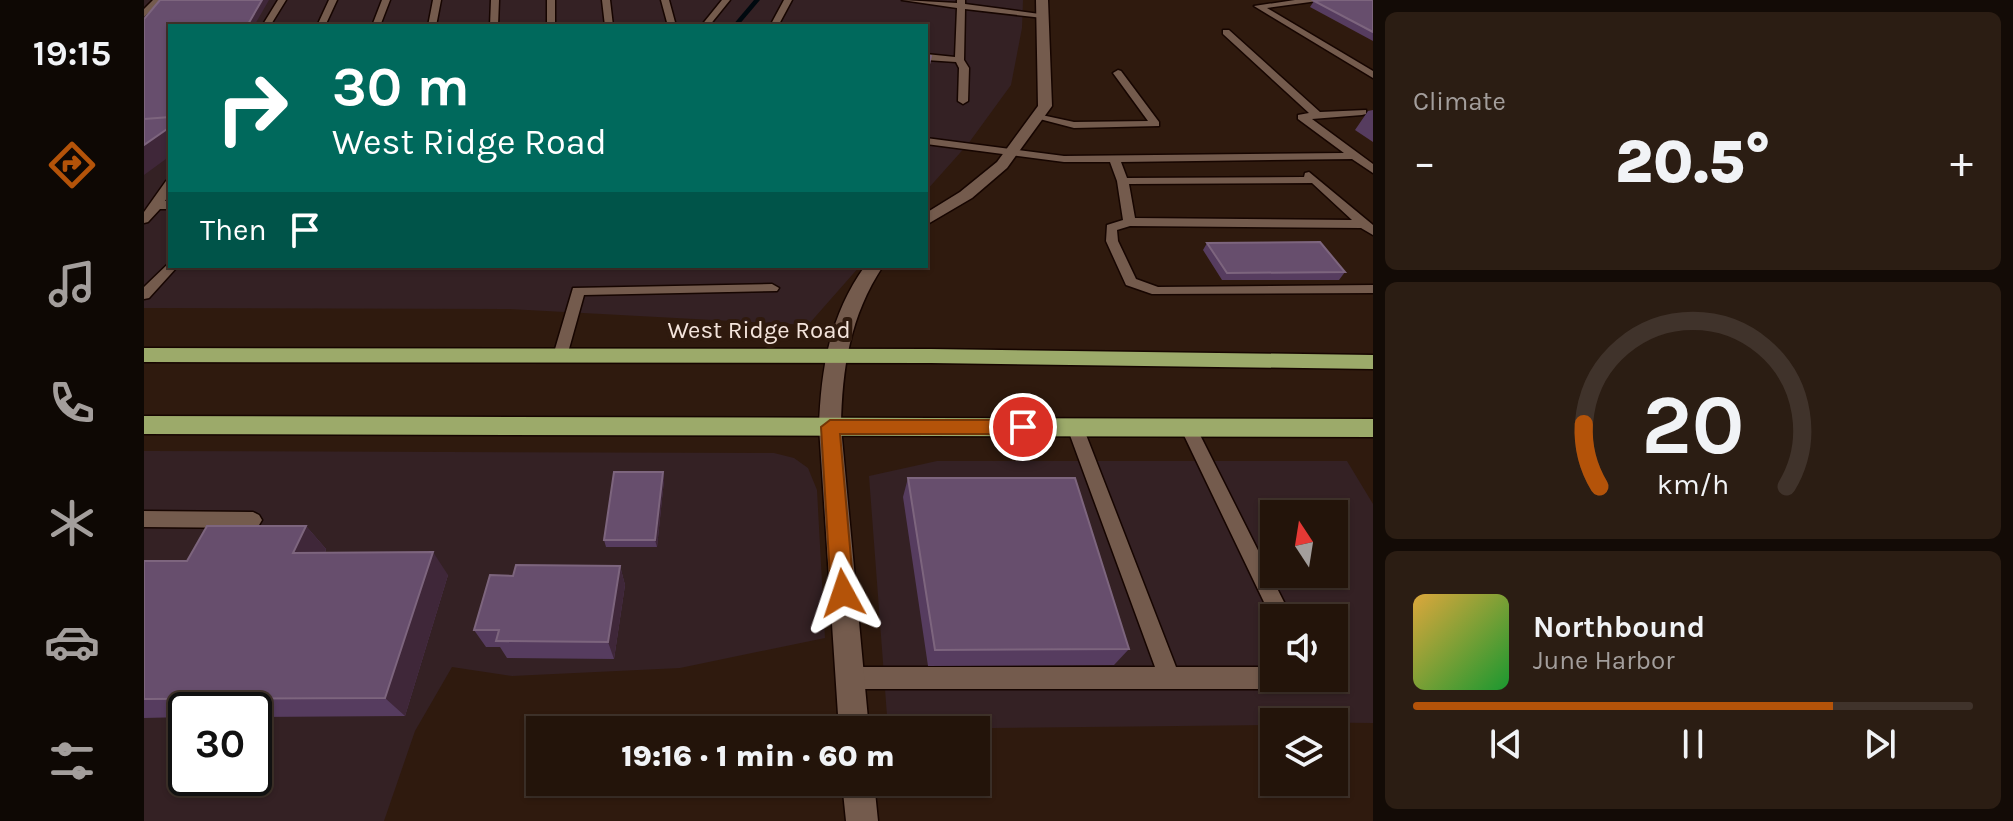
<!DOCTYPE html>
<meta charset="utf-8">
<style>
body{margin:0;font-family:Karla,sans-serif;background:#2b1d13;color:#f1f3f6;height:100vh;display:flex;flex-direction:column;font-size:30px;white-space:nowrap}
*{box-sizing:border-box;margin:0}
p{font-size:26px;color:#a39e9c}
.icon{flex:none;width:44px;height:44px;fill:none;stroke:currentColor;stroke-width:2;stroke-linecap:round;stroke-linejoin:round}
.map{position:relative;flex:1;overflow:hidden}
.details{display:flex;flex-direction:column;gap:12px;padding:12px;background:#130b06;width:640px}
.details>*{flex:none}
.banner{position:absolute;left:24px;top:24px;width:760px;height:244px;border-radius:0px;box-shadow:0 2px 6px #0004,0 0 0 2px #40332b;background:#00695c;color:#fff;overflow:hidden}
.needle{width:52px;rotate:348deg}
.tools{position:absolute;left:1116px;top:500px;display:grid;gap:16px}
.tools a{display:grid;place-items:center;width:88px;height:88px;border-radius:0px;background:#23140a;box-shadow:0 2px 6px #0004,0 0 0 2px #40332b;font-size:40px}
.speed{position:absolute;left:24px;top:692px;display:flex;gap:16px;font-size:40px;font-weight:700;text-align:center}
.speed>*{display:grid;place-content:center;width:104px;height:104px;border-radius:50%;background:#23140a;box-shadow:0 2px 6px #0004,0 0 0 2px #40332b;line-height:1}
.speed .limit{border:4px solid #111;border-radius:12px;background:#fff;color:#111}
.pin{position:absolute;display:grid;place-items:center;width:68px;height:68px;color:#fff;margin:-34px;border:4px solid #fff;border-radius:50%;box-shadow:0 2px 8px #0007}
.me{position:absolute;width:88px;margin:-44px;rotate:355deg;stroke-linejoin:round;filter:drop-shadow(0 0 6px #0008)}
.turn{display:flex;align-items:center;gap:28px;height:168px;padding:0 32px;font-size:36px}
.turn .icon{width:104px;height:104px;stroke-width:2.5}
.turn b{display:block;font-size:56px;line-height:68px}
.then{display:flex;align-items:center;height:76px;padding:0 32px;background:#0003;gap:16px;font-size:30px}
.big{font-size:60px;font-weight:800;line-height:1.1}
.details .card{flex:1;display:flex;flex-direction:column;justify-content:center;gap:12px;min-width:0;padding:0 28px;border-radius:12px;background:#2b1d13}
.details .dial{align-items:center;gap:0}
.dial svg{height:208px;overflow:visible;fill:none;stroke:#40332b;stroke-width:7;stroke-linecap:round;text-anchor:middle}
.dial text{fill:#f1f3f6;stroke:none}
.song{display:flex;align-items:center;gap:24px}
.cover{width:96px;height:96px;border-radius:12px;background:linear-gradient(135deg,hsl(40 70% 55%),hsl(130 70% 35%))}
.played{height:8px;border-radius:4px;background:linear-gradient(90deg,#b45309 75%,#40332b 75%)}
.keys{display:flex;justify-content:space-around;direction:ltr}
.heat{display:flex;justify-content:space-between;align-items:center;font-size:44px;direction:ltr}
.trip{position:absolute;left:382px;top:716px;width:464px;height:80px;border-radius:0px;background:#23140a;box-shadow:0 2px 6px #0004,0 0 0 2px #40332b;font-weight:800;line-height:80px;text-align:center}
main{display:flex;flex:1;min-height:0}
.dock{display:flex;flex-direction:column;width:144px;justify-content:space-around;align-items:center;background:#0e0804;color:#a39e9c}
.dock .icon{width:56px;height:56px}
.dock .selected{color:#b45309}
.dock b{font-size:36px;color:#f1f3f6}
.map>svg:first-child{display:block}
.commercial{fill:#342124;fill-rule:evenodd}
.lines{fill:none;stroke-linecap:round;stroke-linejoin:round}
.stream{fill:#00090f;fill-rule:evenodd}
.service-casing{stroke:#160500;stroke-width:3}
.minor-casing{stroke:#160500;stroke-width:3}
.tertiary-casing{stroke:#160500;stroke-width:3}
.trunk-casing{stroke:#160500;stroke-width:3}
.service{fill:#745b4d;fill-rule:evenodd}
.minor{fill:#745b4d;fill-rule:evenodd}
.tertiary{fill:#745b4d;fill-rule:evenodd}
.trunk{fill:#9caa6a;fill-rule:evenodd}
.wall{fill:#563c5f}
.shaded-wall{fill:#3f2739}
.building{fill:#674e6d;stroke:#7d657e;stroke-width:2}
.route{fill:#b45309;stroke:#753606;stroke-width:2}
.labels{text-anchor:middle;stroke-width:8;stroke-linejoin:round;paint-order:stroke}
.street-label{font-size:24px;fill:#f4e4dc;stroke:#2f1a0e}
</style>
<main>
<nav class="dock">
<b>19:15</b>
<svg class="icon selected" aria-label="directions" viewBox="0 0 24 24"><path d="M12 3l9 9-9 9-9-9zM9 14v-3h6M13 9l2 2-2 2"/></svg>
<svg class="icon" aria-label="music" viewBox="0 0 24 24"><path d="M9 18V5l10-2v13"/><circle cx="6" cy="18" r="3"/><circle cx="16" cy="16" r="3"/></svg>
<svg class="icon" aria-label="phone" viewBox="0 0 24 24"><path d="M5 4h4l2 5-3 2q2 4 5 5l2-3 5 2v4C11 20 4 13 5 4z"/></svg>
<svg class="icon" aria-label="climate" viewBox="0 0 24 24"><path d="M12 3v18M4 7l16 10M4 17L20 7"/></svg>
<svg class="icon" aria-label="car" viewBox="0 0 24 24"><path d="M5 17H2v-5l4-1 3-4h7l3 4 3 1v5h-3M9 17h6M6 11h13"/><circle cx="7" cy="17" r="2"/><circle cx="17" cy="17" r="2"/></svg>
<svg class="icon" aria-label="filters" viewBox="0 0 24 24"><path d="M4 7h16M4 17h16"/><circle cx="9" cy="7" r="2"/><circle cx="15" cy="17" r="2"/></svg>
</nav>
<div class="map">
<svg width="1229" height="821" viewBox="0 0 1229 821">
<rect width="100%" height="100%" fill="#2f1a0e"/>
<path class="commercial" d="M0,0H879L878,28L867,85L824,144L782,191V26H26V266H716L664,325L365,309L0,308Z
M0,451L630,453L650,458L664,468L673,490L681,638L536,668L368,676L308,667L271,731L240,821H0ZM42,710H110V778H42Z
M793,461H1203L1229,504V723L1130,722V725L744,729L725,476ZM1130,514H1190V574H1130ZM1130,618H1190V678H1130Z"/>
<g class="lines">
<path class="stream" d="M610,0H616L594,26H588Z"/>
<g class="service-casing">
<path id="service" d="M9,0H18L0,17V9Z
M134,0H142L126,26H118Z
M185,0H193L181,26H173Z
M238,0H246L236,26H228Z
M289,0H297L292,26H284Z
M347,0H355L354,26H346Z
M403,0H411V26H403Z
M458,0H466L469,26H461Z
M517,0H525L532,26H524Z
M578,0H586L565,26H557Z
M640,0H648L634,26H626Z
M758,0L813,3V0H821V4L903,15L899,18L821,9L820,60L825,68L824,101L819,104L814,101L815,68L812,62L782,60V54L811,57L813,8Z
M1151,0H1181L1123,8L1229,71V78L1110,6Z
M1079,30H1085L1176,112L1222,110V114L1218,115L1168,119L1229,164V173L1208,159L977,162L983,178L1160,177L1161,173L1165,172L1229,225V235L1217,228L986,226L973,230L974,241L992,279L1014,287L1229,285V293L1008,294L982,285L962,241L963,225L979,220L973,181L966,162H920L782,144V138L920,156L1200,153L1154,119V115L1165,113L1079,34ZM1168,183L1208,220L991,218L985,184Z
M974,70L977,71L1015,122V126L930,128L888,117L893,114L930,122L1004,121L969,73Z
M26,180V193L21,201H26V209H16L4,222L0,223V212L22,181Z
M26,262V266H34L5,298L0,299V287Z
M628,284L635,288L633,291L440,295L423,356L416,361L409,356L429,288Z
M931,421L937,423L939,427L1032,667H1130V678H1179L1175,685L1168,689H705L698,685L694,678L698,671L705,667H1011L923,427L925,423Z
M1044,421L1050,423L1052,427L1148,618H1130V623L1036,427L1038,423Z
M0,511L109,512L115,515L118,520L115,525L109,528L0,527Z"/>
</g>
<g class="minor-casing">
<path id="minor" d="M686,418L694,421L697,427L725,730H695L675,427L678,421Z
M698,782H730L734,821H702Z"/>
</g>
<g class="tertiary-casing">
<path id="tertiary" d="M892,0H904L908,106L863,168L828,198L782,225V213L816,192L853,162L894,106Z
M721,266H739C706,316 698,368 697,427L694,433L686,436L678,433L675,427C677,368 686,315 721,266Z"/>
</g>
<g class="trunk-casing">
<path id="trunk" d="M0,348L787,349L1229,355V369L787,363L0,362Z
M0,416L1229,419V437L0,434Z"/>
</g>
<use href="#service" class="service"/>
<use href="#minor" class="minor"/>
<use href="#tertiary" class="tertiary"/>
<use href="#trunk" class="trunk"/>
</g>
<path class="wall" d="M1229,0V41L1166,7L1170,1Z
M1229,110V142L1211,130L1224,111Z
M1063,243L1201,272L1195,280H1078L1059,250Z
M519,472L520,480L513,547H462L460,540Z
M764,478L985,649L970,665L784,666L759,497Z
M162,526L182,549L181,553L304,575L261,716L110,717V710H42V717L0,718V561H43Z
M476,566L481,585L470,659L363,658L356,647H342L330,630L369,576Z"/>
<path class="shaded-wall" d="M118,0H125L110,26H103Z
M26,126V156L0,175V145Z
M519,472L520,480L513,547L511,540Z
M162,526L182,549L171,576L149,553Z
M289,552L304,575L261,716L241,698Z
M476,566L481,585L470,659L464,642Z"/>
<path class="building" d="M16,0H118L103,26H26V117L0,119V19Z
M1180,0H1229V32L1170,1Z
M782,55L787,56L782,77Z
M26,117V127L0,145V119Z
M1176,242L1201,272L1083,273L1063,243Z
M470,472H519L511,540H460Z
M764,478H931L985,649L791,650Z
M63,526H162L149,553L289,552L241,698L0,699V561H43Z
M372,565L476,566L464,642L352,641L355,630H330L346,575L369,576Z"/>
<path class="route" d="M686,420H879L888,427L879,434H696L710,593L706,601L699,604L691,601L687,593L677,427Z"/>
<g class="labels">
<g class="street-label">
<text x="615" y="338">West Ridge Road</text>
</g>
</g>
</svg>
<div class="tools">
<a><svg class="needle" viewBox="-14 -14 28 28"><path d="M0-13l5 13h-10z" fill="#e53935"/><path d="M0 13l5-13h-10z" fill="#a39e9c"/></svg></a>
<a><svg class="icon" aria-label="sound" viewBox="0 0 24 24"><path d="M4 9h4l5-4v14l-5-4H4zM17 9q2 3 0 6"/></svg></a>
<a><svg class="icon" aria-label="layers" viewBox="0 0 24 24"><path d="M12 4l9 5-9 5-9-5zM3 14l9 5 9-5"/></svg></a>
</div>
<div class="speed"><div class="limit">30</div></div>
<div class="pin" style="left:879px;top:427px;background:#d93025"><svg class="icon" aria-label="arrive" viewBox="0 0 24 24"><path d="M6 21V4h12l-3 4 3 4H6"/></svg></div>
<svg class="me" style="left:699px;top:593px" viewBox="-20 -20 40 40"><path d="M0-17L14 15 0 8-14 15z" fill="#b45309" stroke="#fff" stroke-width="4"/></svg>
<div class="trip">19:16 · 1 min · 60 m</div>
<div class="banner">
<div class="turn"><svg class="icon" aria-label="right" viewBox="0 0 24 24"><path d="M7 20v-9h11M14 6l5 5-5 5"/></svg><div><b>30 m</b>West Ridge Road</div></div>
<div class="then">Then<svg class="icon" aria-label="arrive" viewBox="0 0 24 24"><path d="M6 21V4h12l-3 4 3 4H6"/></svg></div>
</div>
</div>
<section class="details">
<div class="card"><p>Climate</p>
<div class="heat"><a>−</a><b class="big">20.5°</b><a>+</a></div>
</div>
<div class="card dial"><svg viewBox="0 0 100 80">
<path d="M14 69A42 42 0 1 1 86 69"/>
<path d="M14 69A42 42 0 0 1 8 45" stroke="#b45309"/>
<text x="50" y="56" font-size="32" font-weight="700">20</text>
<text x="50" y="72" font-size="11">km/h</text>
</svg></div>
<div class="card">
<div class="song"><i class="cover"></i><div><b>Northbound</b><p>June Harbor</p></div></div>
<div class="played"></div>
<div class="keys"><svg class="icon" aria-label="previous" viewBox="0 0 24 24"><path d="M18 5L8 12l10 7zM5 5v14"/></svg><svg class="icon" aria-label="pause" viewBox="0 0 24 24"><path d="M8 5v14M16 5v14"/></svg><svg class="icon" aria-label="next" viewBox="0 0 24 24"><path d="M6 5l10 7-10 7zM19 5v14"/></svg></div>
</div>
</section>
</main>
